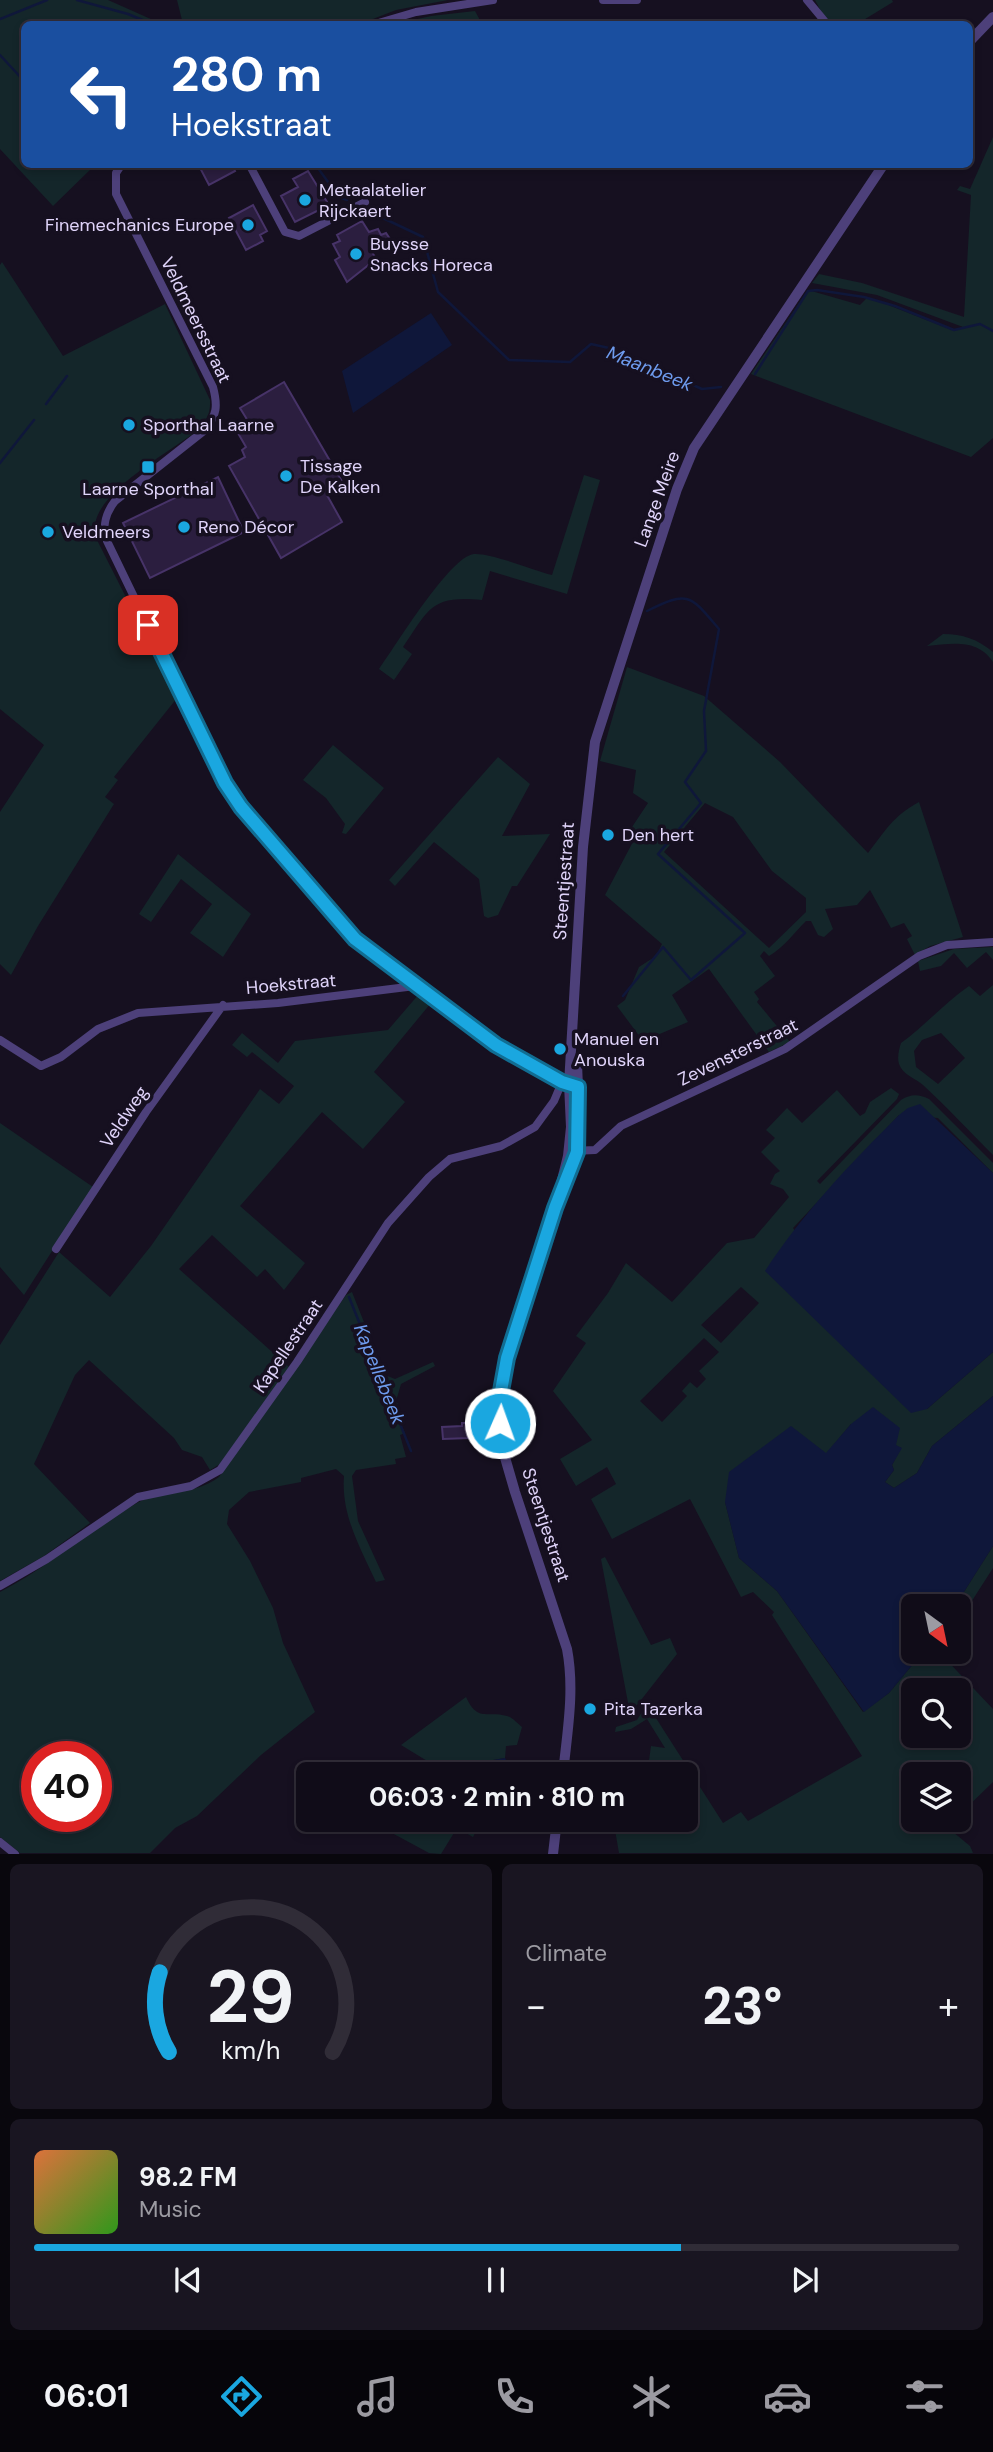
<!DOCTYPE html>
<meta charset="utf-8">
<style>
body{margin:0;font-family:"DM Sans",sans-serif;background:#191521;color:#f1f3f6;height:100vh;display:flex;flex-direction:column;font-size:26px;white-space:nowrap}
*{box-sizing:border-box;margin:0}
p{font-size:23px;color:#9c9ba2}
.icon{flex:none;width:38px;height:38px;fill:none;stroke:currentColor;stroke-width:2;stroke-linecap:round;stroke-linejoin:round}
.map{position:relative;height:1854px;overflow:hidden}
.panel{display:flex;flex-direction:column;gap:10px;padding:10px;background:#09070d;flex:1}
.panel>*{flex:none}
.banner{position:absolute;left:21px;top:21px;width:952px;height:147px;border-radius:10px;box-shadow:0 4px 10px #0003,0 0 0 2px #302c37;background:#1a4fa0;color:#fff;overflow:hidden}
.needle{width:46px;rotate:147deg}
.tools{position:absolute;left:901px;top:1594px;display:grid;gap:14px}
.tools a{display:grid;place-items:center;width:70px;height:70px;border-radius:10px;background:#100c18;box-shadow:0 4px 10px #0003,0 0 0 2px #302c37;font-size:35px}
.speed{position:absolute;left:21px;top:1741px;display:flex;gap:14px;font-size:35px;font-weight:700;text-align:center}
.speed>*{display:grid;place-content:center;width:91px;height:91px;border-radius:50%;background:#100c18;box-shadow:0 4px 10px #0003,0 0 0 2px #302c37;line-height:1}
.speed .limit{border:10px solid #d22;background:#fff;color:#111}
.pin{position:absolute;display:grid;place-items:center;width:60px;height:60px;color:#fff;margin:-30px;border-radius:14px;box-shadow:0 4px 10px #0006}
.me{position:absolute;width:77px;margin:-38px;rotate:2deg;stroke-linejoin:round;filter:drop-shadow(0 0 5px #0008)}
.turn{display:flex;align-items:center;gap:24px;height:147px;padding:0 35px;font-size:32px}
.turn .icon{width:91px;height:91px;stroke-width:2.5}
.turn b{display:block;font-size:49px;line-height:60px}
.big{font-size:52px;font-weight:700;line-height:1.1}
.panel .widget{flex:1;display:flex;flex-direction:column;justify-content:center;gap:10px;min-width:0;padding:0 24px;border-radius:10px;background:#191521}
.panel .dial{align-items:center;gap:0}
.dial svg{height:182px;overflow:visible;fill:none;stroke:#302c37;stroke-width:7;stroke-linecap:round;text-anchor:middle}
.dial text{fill:#f1f3f6;stroke:none}
.song{display:flex;align-items:center;gap:21px}
.cover{width:84px;height:84px;border-radius:10px;background:linear-gradient(135deg,hsl(20 70% 55%),hsl(110 70% 35%))}
.played{height:7px;border-radius:4px;background:linear-gradient(90deg,#1aa7e0 70%,#302c37 70%)}
.keys{display:flex;justify-content:space-around;direction:ltr}
.heat{display:flex;justify-content:space-between;align-items:center;font-size:38px;direction:ltr}
.panel .tiles{flex:1;display:grid;gap:10px;grid-template-columns:1fr 1fr}
.widget:last-child{grid-column:span 2}
.trip{position:absolute;left:296px;top:1762px;width:402px;height:70px;border-radius:10px;background:#100c18;box-shadow:0 4px 10px #0003,0 0 0 2px #302c37;font-weight:700;line-height:70px;text-align:center}
.menu{display:flex;height:112px;justify-content:space-around;align-items:center;background:#06050a;color:#9c9ba2}
.menu .icon{width:49px;height:49px}
.menu .on{color:#1aa7e0}
.menu b{font-size:32px;color:#f1f3f6}
.map>svg:first-child{display:block}
.green{fill:#14262a;fill-rule:evenodd}
.water{fill:#0f173a}
.lines{fill:none;stroke-linecap:round;stroke-linejoin:round}
.stream{stroke:#0f173a;stroke-width:2.5}
.building{fill:#2b1e3f;stroke:#473368;stroke-width:2}
.minor{stroke:#4d407a;stroke-width:8}
.tertiary{stroke:#4d407a;stroke-width:10}
.route-casing{stroke:#116d92;stroke-width:18}
.route{stroke:#1aa7e0;stroke-width:12}
.poi-dot{fill:#1aa7e0;stroke:#161020;stroke-width:2.5}
.labels{text-anchor:middle;stroke-width:7;stroke-linejoin:round;paint-order:stroke}
.poi-label{font-size:18px;fill:#e0d4fa;stroke:#161020;text-anchor:start}
.street-label{font-size:18px;fill:#e0d4fa;stroke:#161020}
.water-label{font-size:19px;font-style:italic;fill:#6e9bee;stroke:#161020}
</style>
<div class="map">
<svg width="993" height="1854" viewBox="0 0 993 1854">
<rect width="100%" height="100%" fill="#161020"/>
<path class="green" d="M0,0H108L162,24H24V164L95,165L53,206L0,149Z
M177,0H448L396,10L360,24H183Z
M815,0H892L893,2L857,24H833L822,13Z
M475,11L482,24H395L431,16Z
M993,137V438L971,457L751,374L808,290L860,305L868,297L952,330H959L963,327L877,295L812,283L819,274L862,283L964,317L971,195L957,190L960,186L970,189Z
M2,262L63,356L165,304L210,400C211,415 205,422 194,433C167,453 105,488 96,520C94,527 96,535 98,542L177,698L114,777L118,780L105,797L114,804L38,926L11,975L0,964V812L44,745L0,709V265Z
M584,475L600,480L567,594L490,571L482,600C431,595 429,609 403,647L412,654L394,680L379,669C395,647 450,556 474,554C491,553 533,570 552,575Z
M943,634C963,634 977,639 993,652V662C977,638 951,644 927,646Z
M627,667L704,696L780,762L868,853C886,830 892,817 919,802L963,937L930,946L915,955L907,939L912,936L904,923L891,928L870,890L857,905L825,909L833,929L824,937L818,935L811,921H806C794,933 784,947 769,956L764,951L760,956L775,976L754,992L759,999L757,1002L790,1042L769,1052L709,969L672,995L688,1022L643,1041L617,1006L625,1000L639,967L656,956L662,944L605,895L636,836L630,830L648,803L633,793L636,770L600,761ZM705,803L733,817L772,871L806,898V912L769,948L664,852Z
M333,745L384,788L346,834L342,833L345,824L326,798L303,780Z
M498,757L530,784L502,836L550,834L517,886H512L498,915L488,918L484,916L479,879L434,842L395,886L389,880Z
M178,854L251,914L223,957L190,933L212,904L181,879L151,922L139,914Z
M993,947V960L986,952L967,968L954,953L941,966L920,971L918,961L954,949Z
M993,985V1155C970,1132 947,1107 923,1085C915,1078 903,1075 899,1064C897,1058 899,1049 901,1043C925,1026 944,1003 969,986L980,996ZM941,1033L965,1058L938,1084L916,1067L914,1051L922,1040Z
M419,994L431,1003L374,1072L405,1102L363,1149L322,1112L240,1206L305,1263L284,1290L265,1269L257,1277L212,1235L179,1269L289,1367L220,1464L210,1470L202,1457L182,1450L174,1438L89,1360L75,1375L34,1464L90,1523L44,1556L0,1581V1345L59,1252L110,1297L151,1246L260,1089L279,1104L294,1086L252,1052L247,1057L232,1045L242,1033L278,1063L295,1041L388,1030Z
M891,1088L899,1094L897,1099L817,1181L820,1184L901,1100C911,1094 918,1094 929,1099L993,1163V1173L938,1118L899,1115L793,1228L927,1409L993,1352V1396L932,1446L917,1473L894,1488L885,1482L894,1470L892,1465L901,1448L851,1424L826,1454L725,1502L739,1558L777,1591L863,1712L889,1693L923,1652H939L993,1709V1782L959,1815V1774H914V1820H953L947,1827L970,1846L973,1853H619L615,1830L640,1824L635,1820H686V1774L648,1768L651,1746L665,1748L647,1719L631,1729L615,1732L616,1727L637,1720L647,1704L723,1823L741,1812L748,1821L862,1756L772,1615L774,1612L753,1592L741,1597L690,1499L612,1539L591,1499L616,1484L607,1467L576,1486L560,1459L592,1440L553,1391L586,1343L576,1336L608,1293L626,1263L672,1302L727,1243L754,1238L789,1197L783,1189L770,1184L775,1174L780,1171L761,1152L775,1138L766,1130L787,1108L802,1123L837,1090L860,1116L865,1113L870,1102ZM741,1287L759,1303L721,1343L701,1325ZM704,1338L719,1352L699,1371L706,1379L697,1388L690,1382L682,1391L687,1396L662,1422L640,1401ZM914,1690H959V1736H914Z
M0,1123L93,1187L24,1295L0,1267Z
M352,1292L385,1375L395,1379L433,1362L435,1366L401,1384L396,1401L399,1406L395,1410L405,1433L400,1435L406,1457L395,1459L396,1464L356,1470L352,1476L358,1521L385,1580L376,1582C360,1547 341,1515 344,1476L336,1469L301,1478V1482L249,1492L229,1510L227,1524L250,1561L273,1608L283,1643L315,1712L261,1755L197,1816L175,1828L150,1853H20L0,1837V1592C49,1567 89,1529 137,1503C164,1488 192,1497 219,1477L346,1295ZM37,1757H96V1816H37Z
M993,1546V1568L959,1621V1606H955Z
M605,1557L651,1645L670,1638L677,1654L634,1709L629,1708L601,1559Z
M466,1697C478,1723 487,1710 507,1716C512,1717 518,1724 522,1727L517,1745L506,1746L505,1758L465,1765L454,1761L453,1764L501,1774H440L442,1770L401,1745Z
M402,1820H482L473,1837L457,1828L441,1854L429,1853L392,1833Z"/>
<path class="water" d="M431,313L452,345L353,413L342,371Z
M920,1104L993,1173V1352L927,1409L911,1413L765,1271C803,1213 850,1164 899,1115L908,1108Z
M993,1396V1546L955,1606H914V1652H923L889,1693L864,1712L777,1591L739,1558L725,1502L729,1472L791,1426L826,1453L851,1424L873,1407L900,1428L896,1445L902,1448L892,1465L894,1470L885,1482L894,1488L917,1473L932,1446Z
M505,1758L511,1769L507,1774L475,1768L465,1774L453,1764L454,1761L465,1765Z"/>
<g class="lines">
<path class="stream" d="M77,0L128,14L152,24
M0,19L47,0
M0,55L24,81
M315,164L339,197L347,200
M366,210L423,237L438,292L509,360L570,362L591,344L609,348L702,389L721,387
M755,374L808,291L817,290L864,297L895,306L954,330L980,324L993,331
M46,404L67,376
M0,463L34,420
M623,996L663,947L691,980L745,933L658,854L701,803L685,782L706,751L704,711L719,629C690,595 689,590 647,611
M349,1297L411,1451"/>
</g>
<path class="building" d="M198,164H231L235,171L209,185Z
M308,171L329,205L295,222L281,196L298,187L293,179Z
M253,205L267,231L260,235L263,241L246,250L229,218Z
M362,221L369,232L378,229L381,235L386,233L390,239L371,250L376,259L347,282L335,260L340,257L333,244L340,241L337,235Z
M284,382L344,485L327,495L342,522L281,558L229,466L245,457L242,450L246,447L235,428L248,421L240,408Z
M218,477L244,532L150,578L123,523Z
M462,1423H475L476,1434H470L469,1438L443,1439L442,1427L462,1426Z"/>
<g class="lines">
<path class="minor" d="M603,0H637
M807,0L827,24
M375,24L416,12L493,0
M122,164L116,173V194L213,387C218,406 217,415 205,430L115,501C105,514 102,526 107,541L224,783L241,807L340,924L355,939L415,986
M249,164L285,232L299,236L365,202
M0,1040L41,1066L61,1057L98,1029L138,1013L278,1003L415,986L497,1045L567,1084
M572,1151L595,1150L621,1126L785,1049L919,956L947,945L993,942
M56,1249L146,1112L223,1005
M0,1586L47,1559L138,1497L191,1486L220,1470L297,1362L388,1223L429,1177L450,1159L501,1146L535,1127L554,1101L562,1082
M0,1842L15,1854"/>
<path class="tertiary" d="M970,41L993,17
M571,1171C583,1136 578,1099 577,1062
M558,1202L507,1358L501,1391L500,1423L504,1454L515,1492L567,1649C575,1691 567,1733 563,1774
M555,1208L568,1156L571,1127L569,1084L583,847L595,742L677,489L694,448L884,164
M553,1854L557,1820"/>
</g>
<g class="lines">
<g class="route-casing">
<path id="route" d="M148,625L225,783L241,807L355,939L496,1045L562,1082L578,1087L577,1152L555,1208L507,1358L501,1391L500,1423"/>
</g>
<use href="#route" class="route"/>
</g>
<g class="poi-dot">
<circle cx="305" cy="200" r="7"/>
<circle cx="248" cy="225" r="7"/>
<circle cx="356" cy="254" r="7"/>
<circle cx="129" cy="425" r="7"/>
<rect x="141" y="460" width="14" height="14" rx="3.5"/>
<circle cx="286" cy="476" r="7"/>
<circle cx="184" cy="527" r="7"/>
<circle cx="48" cy="532" r="7"/>
<circle cx="608" cy="835" r="7"/>
<circle cx="560" cy="1049" r="7"/>
<circle cx="590" cy="1709" r="7"/>
</g>
<g class="labels">
<g class="poi-label">
<text x="319" y="196">Metaalatelier<tspan x="319" dy="21">Rijckaert</tspan></text>
<text x="234" y="231" text-anchor="end">Finemechanics Europe</text>
<text x="370" y="250">Buysse<tspan x="370" dy="21">Snacks Horeca</tspan></text>
<text x="143" y="431">Sporthal Laarne</text>
<text x="300" y="472">Tissage<tspan x="300" dy="21">De Kalken</tspan></text>
<text x="148" y="495" text-anchor="middle">Laarne Sporthal</text>
<text x="198" y="533">Reno Décor</text>
<text x="62" y="538">Veldmeers</text>
<text x="622" y="841">Den hert</text>
<text x="574" y="1045">Manuel en<tspan x="574" dy="21">Anouska</tspan></text>
<text x="604" y="1715">Pita Tazerka</text>
</g>
<g class="street-label">
<text transform="translate(196 320) rotate(64)" y="6">Veldmeersstraat</text>
<text transform="translate(657 499) rotate(-70)" y="6">Lange Meire</text>
<text transform="translate(564 881) rotate(-86)" y="6">Steentjestraat</text>
<text transform="translate(291 984) rotate(-5)" y="6">Hoekstraat</text>
<text transform="translate(738 1052) rotate(-26)" y="6">Zevensterstraat</text>
<text transform="translate(124 1117) rotate(-56)" y="6">Veldweg</text>
<text transform="translate(288 1346) rotate(-56)" y="6">Kapellestraat</text>
<text transform="translate(546 1525) rotate(72)" y="6">Steentjestraat</text>
</g>
<g class="water-label">
<text transform="translate(650 368) rotate(22)" y="7">Maanbeek</text>
<text transform="translate(380 1374) rotate(68)" y="7">Kapellebeek</text>
</g>
</g>
</svg>
<div class="tools">
<a><svg class="needle" viewBox="-14 -14 28 28"><path d="M0-13l5 13h-10z" fill="#e53935"/><path d="M0 13l5-13h-10z" fill="#9c9ba2"/></svg></a>
<a><svg class="icon" aria-label="search" viewBox="0 0 24 24"><circle cx="10" cy="10" r="6"/><path d="M15 15l6 6"/></svg></a>
<a><svg class="icon" aria-label="layers" viewBox="0 0 24 24"><path d="M12 4l9 5-9 5-9-5zM3 14l9 5 9-5"/></svg></a>
</div>
<div class="speed"><div class="limit">40</div></div>
<div class="pin" style="left:148px;top:625px;background:#d93025"><svg class="icon" aria-label="arrive" viewBox="0 0 24 24"><path d="M6 21V4h12l-3 4 3 4H6"/></svg></div>
<svg class="me" style="left:500px;top:1423px" viewBox="-20 -20 40 40"><circle r="17" fill="#1aa7e0" stroke="#fff" stroke-width="3"/><path d="M0-11L8 9 0 5-8 9z" fill="#fff"/></svg>
<div class="trip">06:03 · 2 min · 810 m</div>
<div class="banner">
<div class="turn"><svg class="icon" aria-label="left" viewBox="0 0 24 24"><path d="M17 20v-9H6M10 6l-5 5 5 5"/></svg><div><b>280 m</b>Hoekstraat</div></div>
</div>
</div>
<section class="panel">
<div class="tiles">
<div class="widget dial"><svg viewBox="0 0 100 80">
<path d="M14 69A42 42 0 1 1 86 69"/>
<path d="M14 69A42 42 0 0 1 10 34" stroke="#1aa7e0"/>
<text x="50" y="56" font-size="32" font-weight="700">29</text>
<text x="50" y="72" font-size="11">km/h</text>
</svg></div>
<div class="widget"><p>Climate</p>
<div class="heat"><a>−</a><b class="big">23°</b><a>+</a></div>
</div>
<div class="widget">
<div class="song"><i class="cover"></i><div><b>98.2 FM</b><p>Music</p></div></div>
<div class="played"></div>
<div class="keys"><svg class="icon" aria-label="previous" viewBox="0 0 24 24"><path d="M18 5L8 12l10 7zM5 5v14"/></svg><svg class="icon" aria-label="pause" viewBox="0 0 24 24"><path d="M8 5v14M16 5v14"/></svg><svg class="icon" aria-label="next" viewBox="0 0 24 24"><path d="M6 5l10 7-10 7zM19 5v14"/></svg></div>
</div>
</div>
</section>
<nav class="menu">
<b>06:01</b>
<svg class="icon on" aria-label="directions" viewBox="0 0 24 24"><path d="M12 3l9 9-9 9-9-9zM9 14v-3h6M13 9l2 2-2 2"/></svg>
<svg class="icon" aria-label="music" viewBox="0 0 24 24"><path d="M9 18V5l10-2v13"/><circle cx="6" cy="18" r="3"/><circle cx="16" cy="16" r="3"/></svg>
<svg class="icon" aria-label="phone" viewBox="0 0 24 24"><path d="M5 4h4l2 5-3 2q2 4 5 5l2-3 5 2v4C11 20 4 13 5 4z"/></svg>
<svg class="icon" aria-label="climate" viewBox="0 0 24 24"><path d="M12 3v18M4 7l16 10M4 17L20 7"/></svg>
<svg class="icon" aria-label="car" viewBox="0 0 24 24"><path d="M5 17H2v-5l4-1 3-4h7l3 4 3 1v5h-3M9 17h6M6 11h13"/><circle cx="7" cy="17" r="2"/><circle cx="17" cy="17" r="2"/></svg>
<svg class="icon" aria-label="filters" viewBox="0 0 24 24"><path d="M4 7h16M4 17h16"/><circle cx="9" cy="7" r="2"/><circle cx="15" cy="17" r="2"/></svg>
</nav>
